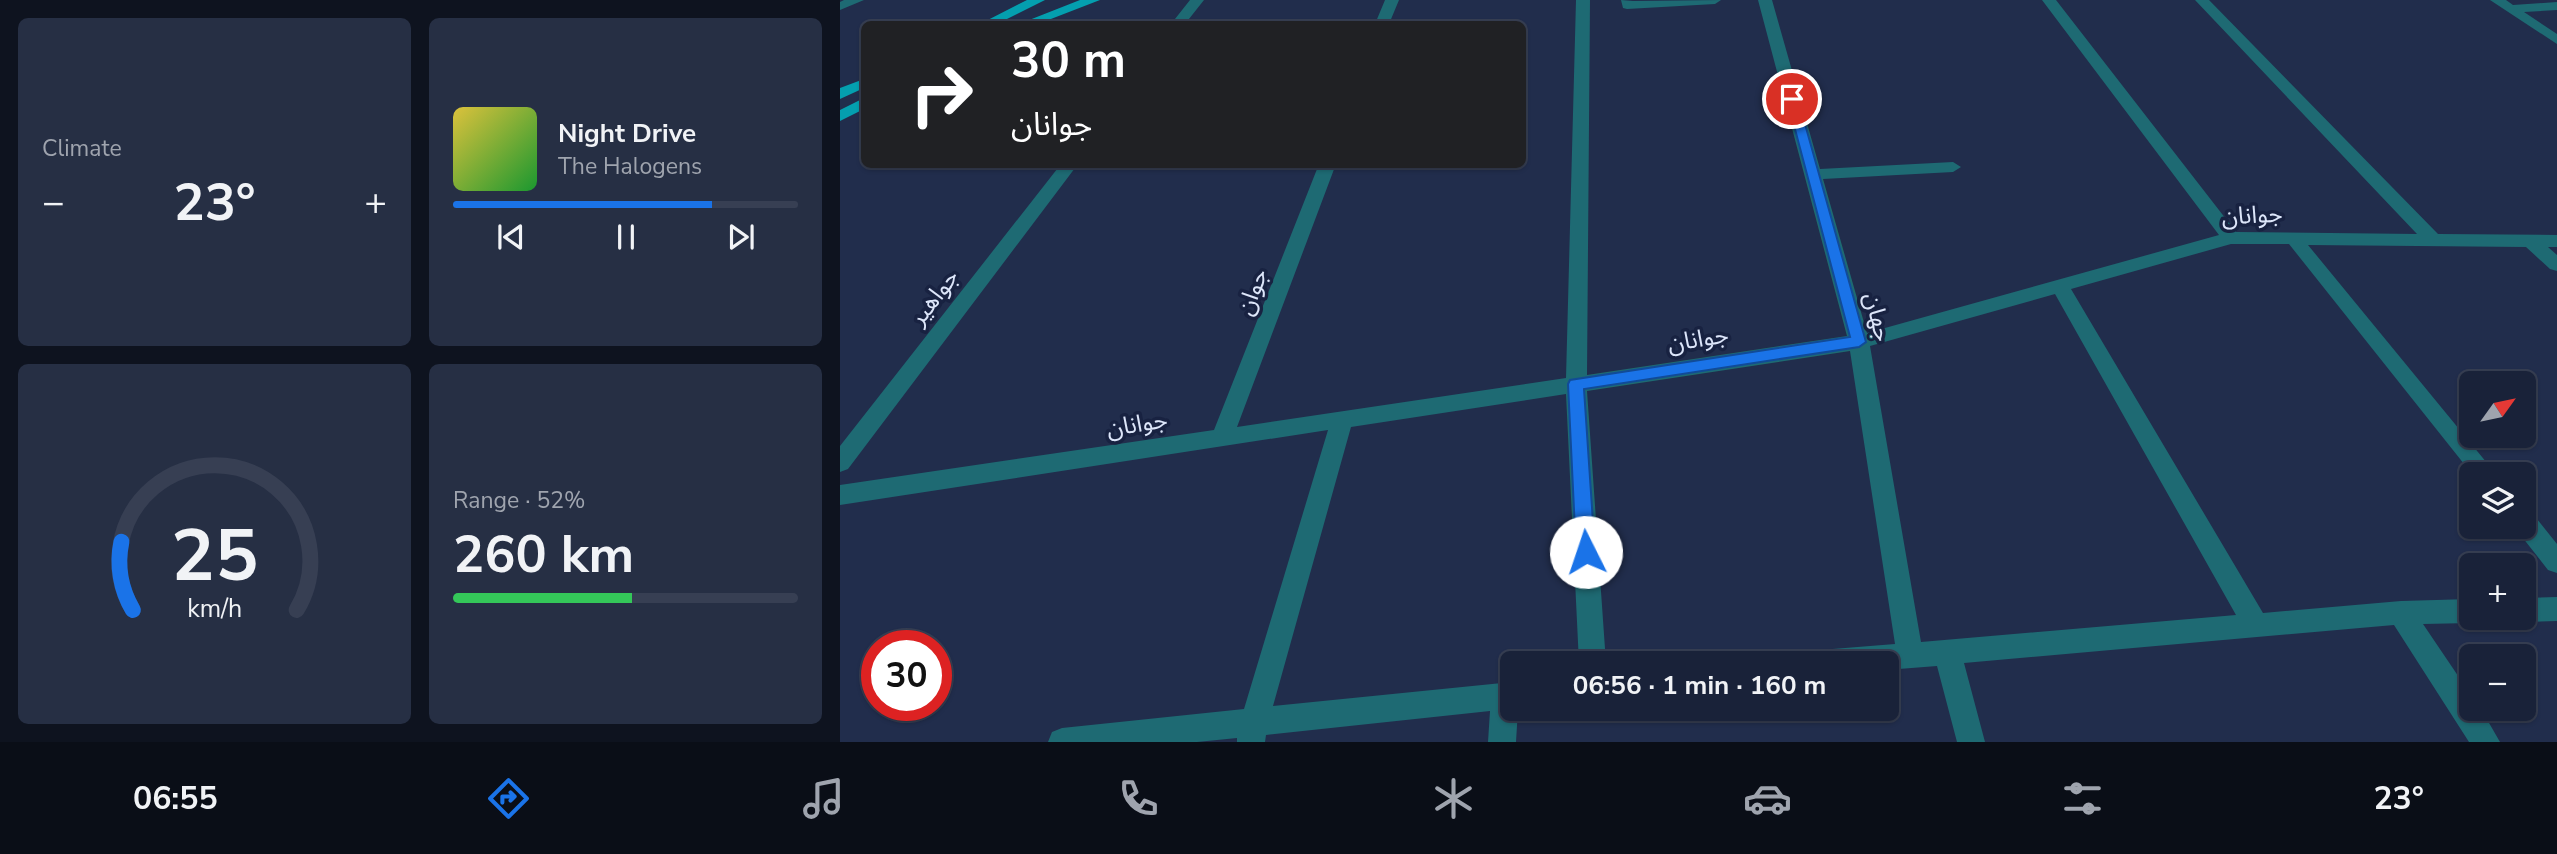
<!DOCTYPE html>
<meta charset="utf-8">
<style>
body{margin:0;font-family:"Nunito Sans","Noto Sans Arabic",sans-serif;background:#262f44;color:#f1f3f6;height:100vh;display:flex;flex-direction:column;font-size:26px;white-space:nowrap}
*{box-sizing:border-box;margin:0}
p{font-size:23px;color:#9fa4ae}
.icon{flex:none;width:38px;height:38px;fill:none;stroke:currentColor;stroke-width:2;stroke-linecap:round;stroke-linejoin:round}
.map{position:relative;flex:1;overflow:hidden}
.details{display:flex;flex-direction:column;gap:18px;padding:18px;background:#0e131f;width:840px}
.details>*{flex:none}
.top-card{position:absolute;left:21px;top:21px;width:665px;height:147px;border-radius:10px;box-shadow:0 2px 5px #0004,0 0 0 2px #373f53;background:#202124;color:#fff;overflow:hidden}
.needle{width:46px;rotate:57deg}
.tools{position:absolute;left:1619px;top:371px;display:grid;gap:14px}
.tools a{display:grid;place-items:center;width:77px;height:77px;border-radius:10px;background:#192239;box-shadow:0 2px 5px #0004,0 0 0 2px #373f53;font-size:35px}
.speed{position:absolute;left:21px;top:630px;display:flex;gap:14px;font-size:35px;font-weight:700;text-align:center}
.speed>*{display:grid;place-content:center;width:91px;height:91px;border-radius:50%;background:#192239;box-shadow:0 2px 5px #0004,0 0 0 2px #373f53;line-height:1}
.speed .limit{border:10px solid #d22;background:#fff;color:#111}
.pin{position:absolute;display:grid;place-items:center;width:60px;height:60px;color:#fff;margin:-30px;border:4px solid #fff;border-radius:50%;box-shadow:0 2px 7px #0007}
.me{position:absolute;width:77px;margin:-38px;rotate:356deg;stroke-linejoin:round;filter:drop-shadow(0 0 5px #0008)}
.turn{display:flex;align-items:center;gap:24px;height:147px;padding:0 35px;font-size:32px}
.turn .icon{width:91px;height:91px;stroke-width:2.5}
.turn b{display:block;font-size:49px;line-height:60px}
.big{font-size:52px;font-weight:700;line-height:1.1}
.details .widget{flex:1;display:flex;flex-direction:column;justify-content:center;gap:10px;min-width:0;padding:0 24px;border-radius:10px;background:#262f44}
.details .dial{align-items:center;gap:0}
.dial svg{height:182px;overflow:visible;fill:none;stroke:#373f53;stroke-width:7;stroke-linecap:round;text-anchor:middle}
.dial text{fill:#f1f3f6;stroke:none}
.song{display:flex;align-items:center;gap:21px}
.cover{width:84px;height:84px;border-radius:10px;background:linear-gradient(135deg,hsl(50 70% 55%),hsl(130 70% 35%))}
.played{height:7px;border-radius:4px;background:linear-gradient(90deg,#1a73e8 75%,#373f53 75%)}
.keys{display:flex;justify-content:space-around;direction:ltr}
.heat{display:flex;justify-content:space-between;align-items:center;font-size:38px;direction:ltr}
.charge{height:10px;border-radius:5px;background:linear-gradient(90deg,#34c759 52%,#373f53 0)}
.details .tiles{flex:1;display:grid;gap:18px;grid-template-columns:repeat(2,1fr)}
.trip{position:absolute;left:660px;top:651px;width:399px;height:70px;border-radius:10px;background:#192239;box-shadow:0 2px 5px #0004,0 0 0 2px #373f53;font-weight:700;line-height:70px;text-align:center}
.tabs{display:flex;height:112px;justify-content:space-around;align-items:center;background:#0a0e17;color:#9fa4ae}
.tabs .icon{width:49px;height:49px}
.tabs .on{color:#1a73e8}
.tabs b{font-size:32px;color:#f1f3f6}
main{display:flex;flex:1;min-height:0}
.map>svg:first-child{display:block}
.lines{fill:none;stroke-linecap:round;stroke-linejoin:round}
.lane{fill:#1e6a73;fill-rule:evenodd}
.street{fill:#1e6a73;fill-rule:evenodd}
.primary{fill:#049faf;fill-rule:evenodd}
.route{fill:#1a73e8;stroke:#114b97;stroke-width:2}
.labels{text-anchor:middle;stroke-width:7;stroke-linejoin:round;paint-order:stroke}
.street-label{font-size:24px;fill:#dde6fa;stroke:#182241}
</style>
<main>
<section class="details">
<div class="tiles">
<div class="widget"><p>Climate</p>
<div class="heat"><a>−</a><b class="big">23°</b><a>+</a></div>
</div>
<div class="widget">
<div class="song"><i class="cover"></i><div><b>Night Drive</b><p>The Halogens</p></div></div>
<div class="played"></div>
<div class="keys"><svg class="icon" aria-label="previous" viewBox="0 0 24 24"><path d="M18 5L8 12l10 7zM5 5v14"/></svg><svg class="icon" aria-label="pause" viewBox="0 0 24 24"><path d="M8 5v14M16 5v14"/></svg><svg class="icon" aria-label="next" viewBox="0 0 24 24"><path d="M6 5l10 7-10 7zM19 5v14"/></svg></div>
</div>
<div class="widget dial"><svg viewBox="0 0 100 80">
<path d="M14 69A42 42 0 1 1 86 69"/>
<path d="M14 69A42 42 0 0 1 9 39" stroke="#1a73e8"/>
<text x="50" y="56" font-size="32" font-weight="700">25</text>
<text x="50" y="72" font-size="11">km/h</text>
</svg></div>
<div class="widget"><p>Range · 52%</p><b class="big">260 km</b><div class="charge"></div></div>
</div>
</section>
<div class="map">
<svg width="1717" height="742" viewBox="0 0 1717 742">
<rect width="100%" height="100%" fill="#212d4c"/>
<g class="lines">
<path class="lane" d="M781,0L793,1L881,0L875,4L787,9L783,8Z"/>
<path class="street" d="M4,0H24L0,10V2Z
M350,0H364L345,24H331Z
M545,0H559L549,24H535Z
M736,0H750L747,375L1007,336L918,0H932L980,169L1113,162L1121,167L1113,172L983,179L1027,333L1379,235L1202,0H1216L1396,232L1577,234L1355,0H1369L1598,234L1717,235V247H1708L1717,255V271L1710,269L1686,247L1468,245L1656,474H1632L1449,244H1391L1231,289L1423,613L1561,601L1631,599V618L1640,619L1631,623L1583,624L1631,695V709H1641L1660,742H1629L1554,625L1124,663L1145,742H1117L1097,666L1046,670V663H967L970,654L980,650L1055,644L1010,351L747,391L766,663H739L726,394L511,427L433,706L672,682V709H678L676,742H648L650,711L426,735L425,742H397V738L357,742H208L212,732L222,728L404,709L488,430L0,505V485L374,430L479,164H496L397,427L726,378ZM1215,294L1396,615L1081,642L1030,346Z
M1650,0H1666L1673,5L1717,2V10L1684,12L1717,34V44Z
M221,164H238L8,469L0,472V446Z
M1684,511L1693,514L1717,544V573L1708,570L1675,528L1684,527Z
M1717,597V621L1684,622L1675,618H1684V598Z"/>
<path class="primary" d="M187,0H205L157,24H140Z
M240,0H260L198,24H179Z
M24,79V88L0,99V88Z
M24,98V109L0,121V110Z"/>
</g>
<path class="route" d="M952,96L958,99L1026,342L1019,347L744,389L755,552L752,557L746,560L739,557L736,552L728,384L730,380L1010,337L947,99Z"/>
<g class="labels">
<g class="street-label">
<text transform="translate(1412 215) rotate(-3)" y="8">جوانان</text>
<text transform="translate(412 292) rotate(-69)" y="8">جوان</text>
<text transform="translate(94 297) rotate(-52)" y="8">جواهیر</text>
<text transform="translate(1038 317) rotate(76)" y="8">جهان</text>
<text transform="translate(858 339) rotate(-9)" y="8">جوانان</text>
<text transform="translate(297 424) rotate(-9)" y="8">جوانان</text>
</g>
</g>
</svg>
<div class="tools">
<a><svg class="needle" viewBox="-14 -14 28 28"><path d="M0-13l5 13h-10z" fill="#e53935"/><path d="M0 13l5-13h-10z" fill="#9fa4ae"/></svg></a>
<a><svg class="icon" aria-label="layers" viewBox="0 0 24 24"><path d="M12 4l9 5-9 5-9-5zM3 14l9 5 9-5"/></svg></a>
<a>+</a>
<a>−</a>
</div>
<div class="speed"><div class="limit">30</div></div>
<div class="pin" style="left:952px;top:99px;background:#d93025"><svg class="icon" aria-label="arrive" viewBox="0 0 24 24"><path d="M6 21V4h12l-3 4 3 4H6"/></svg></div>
<svg class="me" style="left:746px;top:552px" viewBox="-20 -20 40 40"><circle r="19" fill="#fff"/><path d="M0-13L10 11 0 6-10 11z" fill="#1a73e8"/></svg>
<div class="trip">06:56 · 1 min · 160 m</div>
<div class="top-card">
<div class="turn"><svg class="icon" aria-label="right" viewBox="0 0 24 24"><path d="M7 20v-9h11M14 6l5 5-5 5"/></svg><div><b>30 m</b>جوانان</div></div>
</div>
</div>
</main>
<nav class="tabs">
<b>06:55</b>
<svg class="icon on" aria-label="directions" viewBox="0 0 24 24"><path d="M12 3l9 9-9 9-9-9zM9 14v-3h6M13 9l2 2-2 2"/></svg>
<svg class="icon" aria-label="music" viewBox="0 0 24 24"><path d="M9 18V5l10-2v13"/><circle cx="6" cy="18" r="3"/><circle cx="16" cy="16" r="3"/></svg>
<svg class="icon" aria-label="phone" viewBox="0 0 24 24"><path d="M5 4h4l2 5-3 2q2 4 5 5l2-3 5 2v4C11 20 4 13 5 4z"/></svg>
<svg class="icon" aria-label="climate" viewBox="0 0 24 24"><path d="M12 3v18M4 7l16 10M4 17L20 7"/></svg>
<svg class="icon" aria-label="car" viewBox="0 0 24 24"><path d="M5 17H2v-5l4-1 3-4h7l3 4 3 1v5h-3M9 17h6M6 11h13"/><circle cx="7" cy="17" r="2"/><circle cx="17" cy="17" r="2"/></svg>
<svg class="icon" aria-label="filters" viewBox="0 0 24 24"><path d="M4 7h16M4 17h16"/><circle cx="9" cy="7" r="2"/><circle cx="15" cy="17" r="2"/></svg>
<b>23°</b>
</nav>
